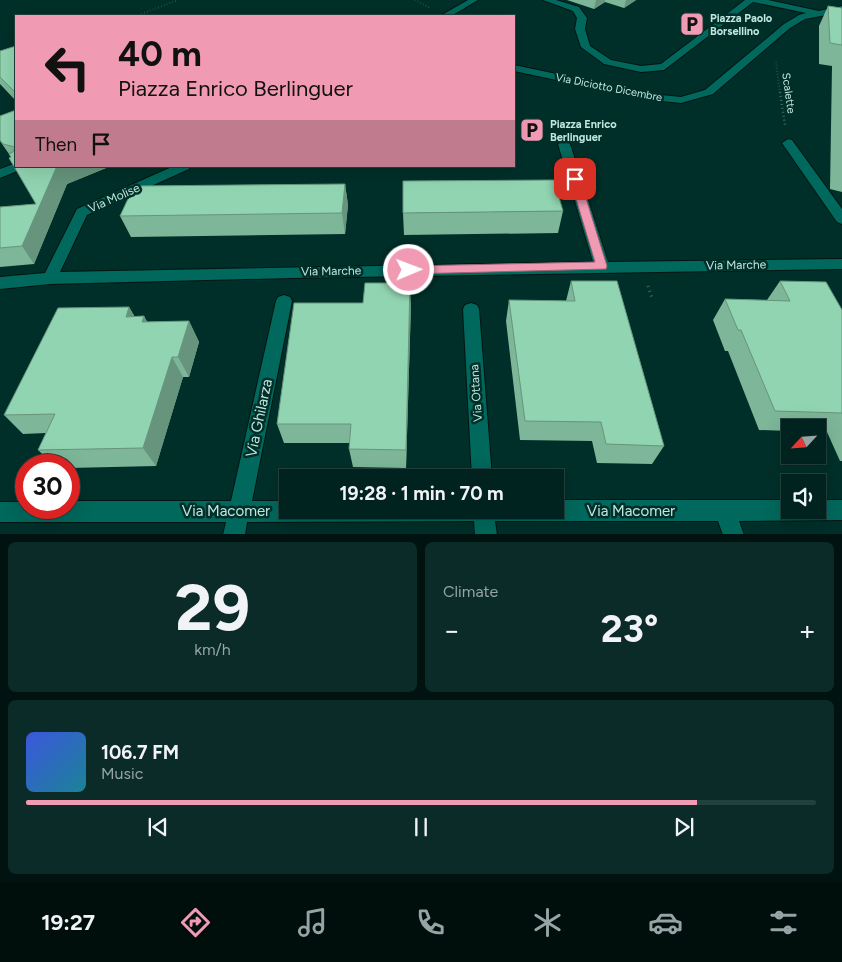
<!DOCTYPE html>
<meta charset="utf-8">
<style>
body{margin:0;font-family:Figtree,sans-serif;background:#0a2b28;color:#f1f3f6;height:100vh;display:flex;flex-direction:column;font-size:19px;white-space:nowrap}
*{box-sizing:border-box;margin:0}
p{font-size:16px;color:#95a4a4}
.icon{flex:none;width:28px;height:28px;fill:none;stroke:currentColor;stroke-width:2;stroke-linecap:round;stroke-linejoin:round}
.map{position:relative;height:534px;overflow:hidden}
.drawer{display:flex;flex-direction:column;gap:8px;padding:8px;background:#001311;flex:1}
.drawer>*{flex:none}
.hud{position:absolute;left:15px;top:15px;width:500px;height:152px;border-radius:0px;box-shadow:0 5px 20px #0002,0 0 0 1px #22403d;background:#f19ab3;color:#111;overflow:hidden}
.needle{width:32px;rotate:244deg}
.tools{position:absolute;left:781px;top:419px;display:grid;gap:10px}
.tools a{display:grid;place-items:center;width:45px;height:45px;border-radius:0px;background:#00231f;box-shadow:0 5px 20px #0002,0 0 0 1px #22403d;font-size:25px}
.speed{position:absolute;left:15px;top:454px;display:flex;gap:10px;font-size:25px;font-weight:700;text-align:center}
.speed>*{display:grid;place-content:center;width:65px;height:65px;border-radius:50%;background:#00231f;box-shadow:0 5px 20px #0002,0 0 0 1px #22403d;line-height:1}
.speed .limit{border:8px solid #d22;background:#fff;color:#111}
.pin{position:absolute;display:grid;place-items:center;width:42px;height:42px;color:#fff;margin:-21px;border-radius:10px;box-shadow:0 2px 8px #0006}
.me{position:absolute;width:55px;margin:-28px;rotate:89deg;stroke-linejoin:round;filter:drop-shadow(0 0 4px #0008)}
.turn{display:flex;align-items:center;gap:18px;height:105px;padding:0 20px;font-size:22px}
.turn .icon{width:65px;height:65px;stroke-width:2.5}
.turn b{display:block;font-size:35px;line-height:42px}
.then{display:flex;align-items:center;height:48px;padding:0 20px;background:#0003;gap:10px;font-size:19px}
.big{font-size:38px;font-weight:700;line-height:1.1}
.drawer .card{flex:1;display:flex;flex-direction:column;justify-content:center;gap:8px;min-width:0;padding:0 18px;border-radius:8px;background:#0a2b28}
.drawer .dial{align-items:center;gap:0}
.dial b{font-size:65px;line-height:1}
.song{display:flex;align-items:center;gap:15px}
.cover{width:60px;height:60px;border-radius:8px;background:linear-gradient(135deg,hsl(230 70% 55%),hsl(190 70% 35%))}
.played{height:5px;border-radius:2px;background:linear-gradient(90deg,#f19ab3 85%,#22403d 85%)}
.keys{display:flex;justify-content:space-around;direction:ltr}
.heat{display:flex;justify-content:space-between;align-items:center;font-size:28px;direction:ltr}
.drawer .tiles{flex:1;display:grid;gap:8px;grid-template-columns:1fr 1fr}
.card:last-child{grid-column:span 2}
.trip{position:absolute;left:279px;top:469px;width:285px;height:50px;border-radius:0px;background:#00231f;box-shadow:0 5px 20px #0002,0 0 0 1px #22403d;font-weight:700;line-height:50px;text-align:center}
.tabs{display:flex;height:80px;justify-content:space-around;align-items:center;background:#000e0c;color:#95a4a4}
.tabs .icon{width:35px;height:35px}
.tabs .selected{color:#f19ab3}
.tabs b{font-size:22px;color:#f1f3f6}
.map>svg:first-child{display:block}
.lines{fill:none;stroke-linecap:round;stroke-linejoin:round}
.minor-casing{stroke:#001511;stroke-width:2}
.path-far2{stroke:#3f6b64;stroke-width:2;stroke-dasharray:0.5 2.5;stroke-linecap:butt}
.path-far1{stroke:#3f6b64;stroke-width:2.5;stroke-dasharray:1 3;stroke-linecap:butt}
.path{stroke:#3f6b64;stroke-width:3;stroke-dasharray:1 4;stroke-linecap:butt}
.minor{fill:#00685c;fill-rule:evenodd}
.wall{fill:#7db698}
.shaded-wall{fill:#66947c}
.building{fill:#91d4b1;stroke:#66947c}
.route{fill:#f19ab3;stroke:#9d6474}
.labels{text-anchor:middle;stroke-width:5;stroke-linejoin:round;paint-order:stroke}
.far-poi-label{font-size:11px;font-weight:bold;fill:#c0e7df;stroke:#002f29;text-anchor:start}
.far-street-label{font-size:11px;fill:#c0e7df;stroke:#002f29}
.street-label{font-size:12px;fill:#c0e7df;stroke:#002f29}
.near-street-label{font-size:15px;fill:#c0e7df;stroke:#002f29}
</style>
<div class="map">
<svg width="842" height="535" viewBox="0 0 842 535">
<rect width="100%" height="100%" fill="#002f29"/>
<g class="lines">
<g class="minor-casing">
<path id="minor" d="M468,0H478L451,16H440Z
M543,0H556L579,7L587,18L585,29L590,46L611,60L641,66L661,64L745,0H768L819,11L842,6V12L805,19L790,28L713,94L681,103L651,100L514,71V65L651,94L681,97L705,90L784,24L799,15L806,13L753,2L664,70L641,72L604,64L581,47L575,29L577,18L573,11Z
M788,139L792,140L842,209V224L837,222L782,143Z
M564,140L570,144L608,262L842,259V269L291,278L50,284L0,289V277L45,273L77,209L174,166H191L189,169L87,215L60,272L593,262L558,144Z
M16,163V166H24L22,169L0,178V169Z
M284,295L290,297L292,301L252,501H288V510H555V500H790V510H818V500H842V520L739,521L744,535H723L718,521H495L497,535H475L474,521L247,522L245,535H223L226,522H0V502H26V508H69V501H231L276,301L278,297Z
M471,303L477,305L479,309L492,478H472L463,309L465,305Z"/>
</g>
<path class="path-far2" d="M415,0L430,8
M136,16L178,0
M776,62L780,93"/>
<path class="path-far1" d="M780,92L785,125"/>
<path class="path" d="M648,286L652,298"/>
<use href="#minor" class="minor"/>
</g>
<path class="wall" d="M567,0H636L624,8L605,2L594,9Z
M828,6L842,8V192L830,189L832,66L819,64V26Z
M16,46V101L0,84V51Z
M16,110V166H111L67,184L34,264L0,267V207L36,204L11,157L0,141V116Z
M345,184L348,205L345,234L131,237L120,216Z
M563,211L558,233L404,235L403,213Z
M571,281L664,446L652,464L597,463L592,441L520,440L506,321L509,300L566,301Z
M780,281L842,310V461H840L827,432H818V428H790V431L759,430L728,351H725L713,320L725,299L767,300Z
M363,303L411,304L406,468L353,467L349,449L350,443H284L277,424Z
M129,307L135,317L144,316L147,322L189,321L199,342L189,377H183L156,466L69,468V465H54L38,450L46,433L23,434L4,415Z"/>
<path class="shaded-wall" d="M596,0H605V2L594,9Z
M626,0H636L624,8Z
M57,166H111L67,184L34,264L22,246Z
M345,184L348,205L345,234L342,213Z
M410,283L411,304L406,468V450Z
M129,307L141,328L126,317Z
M144,316L156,337L142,322Z
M189,321L199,342L189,377L178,357Z
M172,357L183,377L156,466L143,448Z"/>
<path class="building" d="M828,6L842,8V45L830,43Z
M16,46V93L0,77V51Z
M16,110V166H57L22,246L0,248V207L36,204L9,158L11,157L9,154L13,152L15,147L3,144L0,140V116Z
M554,180L563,211L403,213V181Z
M345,184L342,213L120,216L134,186Z
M571,281H617L664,446L606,444L601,422L525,421L509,300L575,301Z
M780,281L826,282L842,310V413L775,411L741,330H738L725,299L790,301Z
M365,283H410L406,450L349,449L351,424H277L294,303H363Z
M129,307L126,317L144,316L142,322L189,321L178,357H172L143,448L38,450L55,414L4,415L58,308Z"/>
<path class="route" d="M575,176L580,179L607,266L606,269L409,274L403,270L409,266L595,262L570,179Z"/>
<defs>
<g id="parking-square" transform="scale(1.25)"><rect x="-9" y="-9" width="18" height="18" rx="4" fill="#f19ab3" stroke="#002f29"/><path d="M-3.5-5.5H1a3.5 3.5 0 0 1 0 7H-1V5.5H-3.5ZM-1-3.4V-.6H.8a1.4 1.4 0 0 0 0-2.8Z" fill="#111"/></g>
</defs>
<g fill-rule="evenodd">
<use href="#parking-square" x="692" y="24"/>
<use href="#parking-square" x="532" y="130"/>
</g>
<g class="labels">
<g class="far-poi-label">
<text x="710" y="22">Piazza Paolo<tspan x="710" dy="13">Borsellino</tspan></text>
<text x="550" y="128">Piazza Enrico<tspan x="550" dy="13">Berlinguer</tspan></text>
</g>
<g class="far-street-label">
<text transform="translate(609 87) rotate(11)" y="4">Via Diciotto Dicembre</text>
<text transform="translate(789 93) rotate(82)" y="4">Scalette</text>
</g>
<g class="street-label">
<text transform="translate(114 198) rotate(-24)" y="4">Via Molise</text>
<text transform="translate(736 265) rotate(-1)" y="4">Via Marche</text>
<text transform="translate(331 271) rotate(-1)" y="4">Via Marche</text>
<text transform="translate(476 393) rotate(-94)" y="4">Via Ottana</text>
</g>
<g class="near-street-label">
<text transform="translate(259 418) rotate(-78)" y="5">Via Ghilarza</text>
<text x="226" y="516">Via Macomer</text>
<text x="631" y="516">Via Macomer</text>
</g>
</g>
</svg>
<div class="tools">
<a><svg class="needle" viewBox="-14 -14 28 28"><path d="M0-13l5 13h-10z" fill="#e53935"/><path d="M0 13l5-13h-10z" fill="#95a4a4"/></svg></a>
<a><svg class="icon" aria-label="sound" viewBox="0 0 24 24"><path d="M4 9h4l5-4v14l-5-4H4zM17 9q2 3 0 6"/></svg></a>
</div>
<div class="speed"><div class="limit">30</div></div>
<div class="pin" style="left:575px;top:179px;background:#d93025"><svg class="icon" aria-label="arrive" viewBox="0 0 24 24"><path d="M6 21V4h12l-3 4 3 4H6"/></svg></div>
<svg class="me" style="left:409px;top:270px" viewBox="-20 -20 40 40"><circle r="17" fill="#f19ab3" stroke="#fff" stroke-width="3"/><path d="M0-11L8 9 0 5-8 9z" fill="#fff"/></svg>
<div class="trip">19:28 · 1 min · 70 m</div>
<div class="hud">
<div class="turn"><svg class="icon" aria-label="left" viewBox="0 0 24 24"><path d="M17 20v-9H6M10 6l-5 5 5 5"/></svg><div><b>40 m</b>Piazza Enrico Berlinguer</div></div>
<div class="then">Then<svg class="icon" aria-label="arrive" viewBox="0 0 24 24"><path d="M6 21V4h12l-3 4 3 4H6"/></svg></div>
</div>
</div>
<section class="drawer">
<div class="tiles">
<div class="card dial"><b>29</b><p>km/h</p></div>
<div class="card"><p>Climate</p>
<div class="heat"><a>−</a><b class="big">23°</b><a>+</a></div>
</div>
<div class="card">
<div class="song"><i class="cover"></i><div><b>106.7 FM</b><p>Music</p></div></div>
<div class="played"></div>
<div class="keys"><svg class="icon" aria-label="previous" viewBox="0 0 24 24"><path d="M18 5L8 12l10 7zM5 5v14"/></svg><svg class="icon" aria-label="pause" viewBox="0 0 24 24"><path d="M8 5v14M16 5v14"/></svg><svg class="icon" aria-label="next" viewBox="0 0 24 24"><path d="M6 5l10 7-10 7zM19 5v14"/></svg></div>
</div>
</div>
</section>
<nav class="tabs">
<b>19:27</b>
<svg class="icon selected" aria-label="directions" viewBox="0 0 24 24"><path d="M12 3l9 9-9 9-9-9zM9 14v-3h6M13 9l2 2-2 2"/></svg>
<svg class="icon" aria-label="music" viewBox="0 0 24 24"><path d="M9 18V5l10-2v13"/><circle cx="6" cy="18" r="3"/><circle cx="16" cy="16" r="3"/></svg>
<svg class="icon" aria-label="phone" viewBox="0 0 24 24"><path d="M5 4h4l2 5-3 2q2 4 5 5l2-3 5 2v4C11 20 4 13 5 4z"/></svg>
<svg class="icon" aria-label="climate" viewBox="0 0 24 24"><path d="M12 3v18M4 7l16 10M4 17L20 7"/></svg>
<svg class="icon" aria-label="car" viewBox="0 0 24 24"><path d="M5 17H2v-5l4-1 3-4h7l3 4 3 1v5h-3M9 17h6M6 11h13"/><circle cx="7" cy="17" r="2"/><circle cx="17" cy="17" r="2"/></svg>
<svg class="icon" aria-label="filters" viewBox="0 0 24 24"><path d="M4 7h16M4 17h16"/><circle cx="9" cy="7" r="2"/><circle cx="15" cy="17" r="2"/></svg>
</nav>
